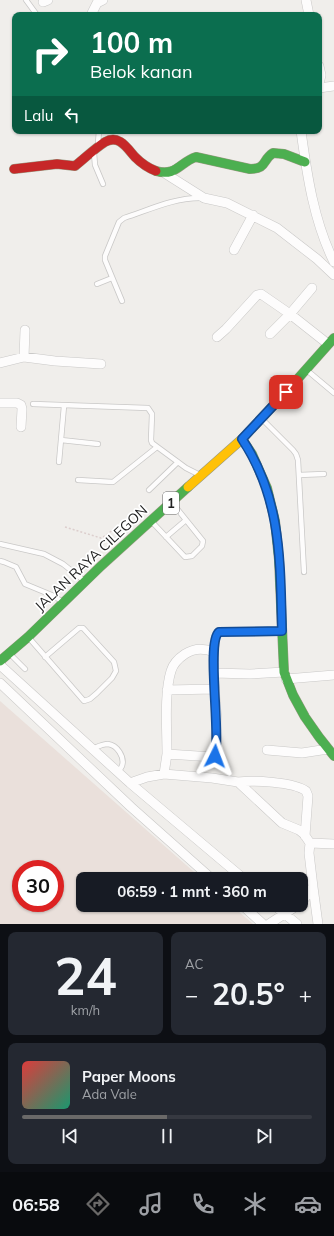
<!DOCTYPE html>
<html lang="id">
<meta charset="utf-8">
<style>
body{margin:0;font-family:Mulish,sans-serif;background:#242831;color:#f1f3f6;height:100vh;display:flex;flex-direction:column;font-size:15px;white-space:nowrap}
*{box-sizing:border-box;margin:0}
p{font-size:13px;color:#9ea1a6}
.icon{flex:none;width:22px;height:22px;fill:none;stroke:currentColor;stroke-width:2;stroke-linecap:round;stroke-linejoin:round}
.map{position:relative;height:924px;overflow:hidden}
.side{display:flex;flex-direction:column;gap:8px;padding:8px;background:#0d0f14;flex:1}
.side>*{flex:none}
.guide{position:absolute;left:12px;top:12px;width:310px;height:122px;border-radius:8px;box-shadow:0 1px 3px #0004;background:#0b6e4f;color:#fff;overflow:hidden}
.speed{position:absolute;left:12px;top:860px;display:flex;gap:8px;font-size:20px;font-weight:700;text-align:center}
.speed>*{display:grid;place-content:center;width:52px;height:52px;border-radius:50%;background:#171b24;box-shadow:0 1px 3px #0004;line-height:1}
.speed .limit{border:6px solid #d22;background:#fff;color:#111}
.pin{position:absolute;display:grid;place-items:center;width:34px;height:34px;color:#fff;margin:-17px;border-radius:8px;box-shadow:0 2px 6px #0006}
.me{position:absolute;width:44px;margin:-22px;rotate:3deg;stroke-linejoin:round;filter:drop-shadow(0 0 3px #0008)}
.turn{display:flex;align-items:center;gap:14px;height:84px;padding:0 12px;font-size:18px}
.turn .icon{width:52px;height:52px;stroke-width:2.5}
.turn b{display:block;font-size:28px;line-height:34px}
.then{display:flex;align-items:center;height:38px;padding:0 12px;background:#0003;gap:8px;font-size:15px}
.big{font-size:30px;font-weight:700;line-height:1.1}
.side .card{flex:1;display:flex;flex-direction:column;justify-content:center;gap:6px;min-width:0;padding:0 14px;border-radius:8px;background:#242831}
.side .dial{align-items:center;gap:0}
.dial b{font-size:52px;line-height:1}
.song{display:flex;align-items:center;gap:12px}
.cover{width:48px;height:48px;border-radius:6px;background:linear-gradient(135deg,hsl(0 70% 55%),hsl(160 70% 35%))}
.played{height:4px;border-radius:2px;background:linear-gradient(90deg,#6a6968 50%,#363941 50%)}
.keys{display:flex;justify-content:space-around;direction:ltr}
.heat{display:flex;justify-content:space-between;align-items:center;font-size:22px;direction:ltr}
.side .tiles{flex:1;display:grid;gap:8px;grid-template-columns:1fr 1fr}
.card:last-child{grid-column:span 2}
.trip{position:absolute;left:76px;top:872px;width:232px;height:40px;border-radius:8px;background:#171b24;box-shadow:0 1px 3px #0004;font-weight:700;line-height:40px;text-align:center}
.tab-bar{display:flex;height:64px;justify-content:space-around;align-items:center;background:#090b0e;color:#9ea1a6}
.tab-bar .icon{width:28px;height:28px}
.tab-bar .current{color:#6a6968}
.tab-bar b{font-size:18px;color:#f1f3f6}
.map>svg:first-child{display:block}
.military{fill:#eae0db;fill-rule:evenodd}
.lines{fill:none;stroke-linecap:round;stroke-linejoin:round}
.lane-casing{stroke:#c9c8c7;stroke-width:6}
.street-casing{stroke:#c9c8c7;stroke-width:10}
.fast-casing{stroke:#999a82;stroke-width:10}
.slow-casing{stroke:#999a82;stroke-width:10}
.jam-casing{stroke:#999a82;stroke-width:10}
.path{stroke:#dccecd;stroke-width:1.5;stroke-dasharray:2 2;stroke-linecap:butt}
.lane{stroke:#fdfcfc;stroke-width:4.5}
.street{stroke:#fdfcfc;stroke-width:9}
.fast{stroke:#4caf50;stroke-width:9}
.slow{stroke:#ffc107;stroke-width:9}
.jam{stroke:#c62828;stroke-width:9}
.route-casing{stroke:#114b97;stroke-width:10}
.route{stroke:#1a73e8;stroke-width:7}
.labels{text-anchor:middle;stroke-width:3.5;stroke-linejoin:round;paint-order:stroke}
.shield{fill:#fff;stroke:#646464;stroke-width:1}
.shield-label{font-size:13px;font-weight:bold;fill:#222}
.street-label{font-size:14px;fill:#222;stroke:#fff}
</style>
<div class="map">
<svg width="334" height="924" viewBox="0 0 334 924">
<rect width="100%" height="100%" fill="#f0eeeb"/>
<path class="military" d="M0,701L202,879H83V905H231L253,924H0ZM21,869H55V903H21Z"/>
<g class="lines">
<g class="lane-casing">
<path id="lane" d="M26,0L37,15
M98,143L99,131
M94,153L95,165L103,184
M97,284L112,278
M122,301L105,260V256L119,222L124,218C149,210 173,198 200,198
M309,372L334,393
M33,404L148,408L152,414L151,440L152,443L186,468L198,474
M264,421L293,450L296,454L298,460L304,572
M61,440L98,444
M59,462L64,406
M299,475L324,474
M78,480L113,482L157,447
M149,490L178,462
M153,523L185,557L192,556L202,546L203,541L174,505
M166,537L186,520
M0,544L44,554L63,564L82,579
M0,561L4,562L16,567L25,584L54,596L61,601
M30,639L84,701L90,699L97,693L112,678L116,671L114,662L83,628H79L45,657
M12,656L25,669
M92,749C97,747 102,744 108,744C117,745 125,757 122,766C121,768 120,770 118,772"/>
</g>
<g class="street-casing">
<path id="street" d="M306,0L309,15
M43,2L48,0
M91,15L97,3L103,0
M319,66L321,75L319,84
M319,88L334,86
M301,131C307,175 314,222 334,262
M166,174L204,198L227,203L277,228L317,259L334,275
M234,250L253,215
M270,334L290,314L312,288
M217,337L226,329L257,295L261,294L290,314L328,344
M24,357L25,330
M0,363L24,357L55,361L101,364
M0,403H17L21,405L22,409L21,427
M0,665L130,783L244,879
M214,673L250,674L284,672
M286,679L334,675
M0,683L131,807L212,879
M167,690L215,689
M267,750L302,753L328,749
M167,754C167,729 164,694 171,671C173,664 179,658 185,654C194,648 204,648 214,652
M164,774L167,754L213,757L216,755C217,744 217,732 217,721C216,706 209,640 219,632L282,631
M238,782C253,780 294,782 306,791L308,796L305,836
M130,783L147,777L164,774L212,778L238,782L282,823L299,830L304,834L310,843L309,853L313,887L301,903
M310,843L334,844
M313,887L318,924
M242,905L263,924
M274,905L297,924
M269,924L298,905"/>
</g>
<g class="fast-casing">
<path id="fast" d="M156,171C176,177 180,162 196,157L250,169C267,169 262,160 273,153L284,154L305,162
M286,392L334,338
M242,439L252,454L267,488L275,521L279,560L284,672L293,695L305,717L319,737L334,756
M0,661L28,637L101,566L188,487"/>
</g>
<g class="slow-casing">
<path id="slow" d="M188,487L242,439L286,392"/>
</g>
<g class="jam-casing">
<path id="jam" d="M14,169L57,164L75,166C85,158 94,149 105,142C119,134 127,148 135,157C141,163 148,168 156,171"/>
</g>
<path class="path" d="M65,527L101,538C111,534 116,522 127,527"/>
<use href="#lane" class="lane"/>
<use href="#street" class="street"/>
<use href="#fast" class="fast"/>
<use href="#slow" class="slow"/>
<use href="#jam" class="jam"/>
</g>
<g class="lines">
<g class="route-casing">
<path id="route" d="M215,756C221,734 206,642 219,632L282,631C280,562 282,499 242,439L286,392"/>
</g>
<use href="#route" class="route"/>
</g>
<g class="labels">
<rect class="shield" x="163" y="492" width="16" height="22" rx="3"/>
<g class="shield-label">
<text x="171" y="508">1</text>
</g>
<g class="street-label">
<text transform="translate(91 558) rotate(-43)" y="5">JALAN RAYA CILEGON</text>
</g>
</g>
</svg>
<div class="speed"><div class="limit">30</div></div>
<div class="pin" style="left:286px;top:392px;background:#d93025"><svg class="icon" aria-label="arrive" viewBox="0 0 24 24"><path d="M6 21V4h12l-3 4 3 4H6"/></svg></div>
<svg class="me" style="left:215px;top:756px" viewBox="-20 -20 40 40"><path d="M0-17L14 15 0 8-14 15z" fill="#1a73e8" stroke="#fff" stroke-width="4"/></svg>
<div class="trip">06:59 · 1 mnt · 360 m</div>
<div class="guide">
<div class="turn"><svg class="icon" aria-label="right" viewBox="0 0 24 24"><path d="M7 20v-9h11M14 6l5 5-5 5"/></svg><div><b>100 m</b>Belok kanan</div></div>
<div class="then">Lalu<svg class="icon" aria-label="left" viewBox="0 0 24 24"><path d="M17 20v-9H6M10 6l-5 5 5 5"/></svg></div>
</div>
</div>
<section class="side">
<div class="tiles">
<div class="card dial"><b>24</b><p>km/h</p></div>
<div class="card"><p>AC</p>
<div class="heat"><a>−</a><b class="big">20.5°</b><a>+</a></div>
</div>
<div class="card">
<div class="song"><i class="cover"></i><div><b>Paper Moons</b><p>Ada Vale</p></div></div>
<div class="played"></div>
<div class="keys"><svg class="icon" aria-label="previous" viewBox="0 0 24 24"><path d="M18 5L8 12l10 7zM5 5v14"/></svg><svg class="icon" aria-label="pause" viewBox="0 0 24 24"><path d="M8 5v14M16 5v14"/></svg><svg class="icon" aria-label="next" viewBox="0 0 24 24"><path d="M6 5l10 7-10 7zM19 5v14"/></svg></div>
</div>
</div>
</section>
<nav class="tab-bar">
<b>06:58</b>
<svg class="icon current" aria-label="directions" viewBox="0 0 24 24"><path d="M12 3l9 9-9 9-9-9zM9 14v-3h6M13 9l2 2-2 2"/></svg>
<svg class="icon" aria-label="music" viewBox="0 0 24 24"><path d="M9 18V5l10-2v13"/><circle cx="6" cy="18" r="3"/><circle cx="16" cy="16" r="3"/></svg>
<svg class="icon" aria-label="phone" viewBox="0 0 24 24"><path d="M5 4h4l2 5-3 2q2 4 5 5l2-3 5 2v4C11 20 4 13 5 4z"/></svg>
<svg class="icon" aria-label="climate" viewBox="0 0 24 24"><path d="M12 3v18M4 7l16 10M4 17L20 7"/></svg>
<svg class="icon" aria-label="car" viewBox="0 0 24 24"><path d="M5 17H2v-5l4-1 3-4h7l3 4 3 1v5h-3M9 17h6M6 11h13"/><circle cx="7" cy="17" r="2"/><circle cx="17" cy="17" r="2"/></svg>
</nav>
